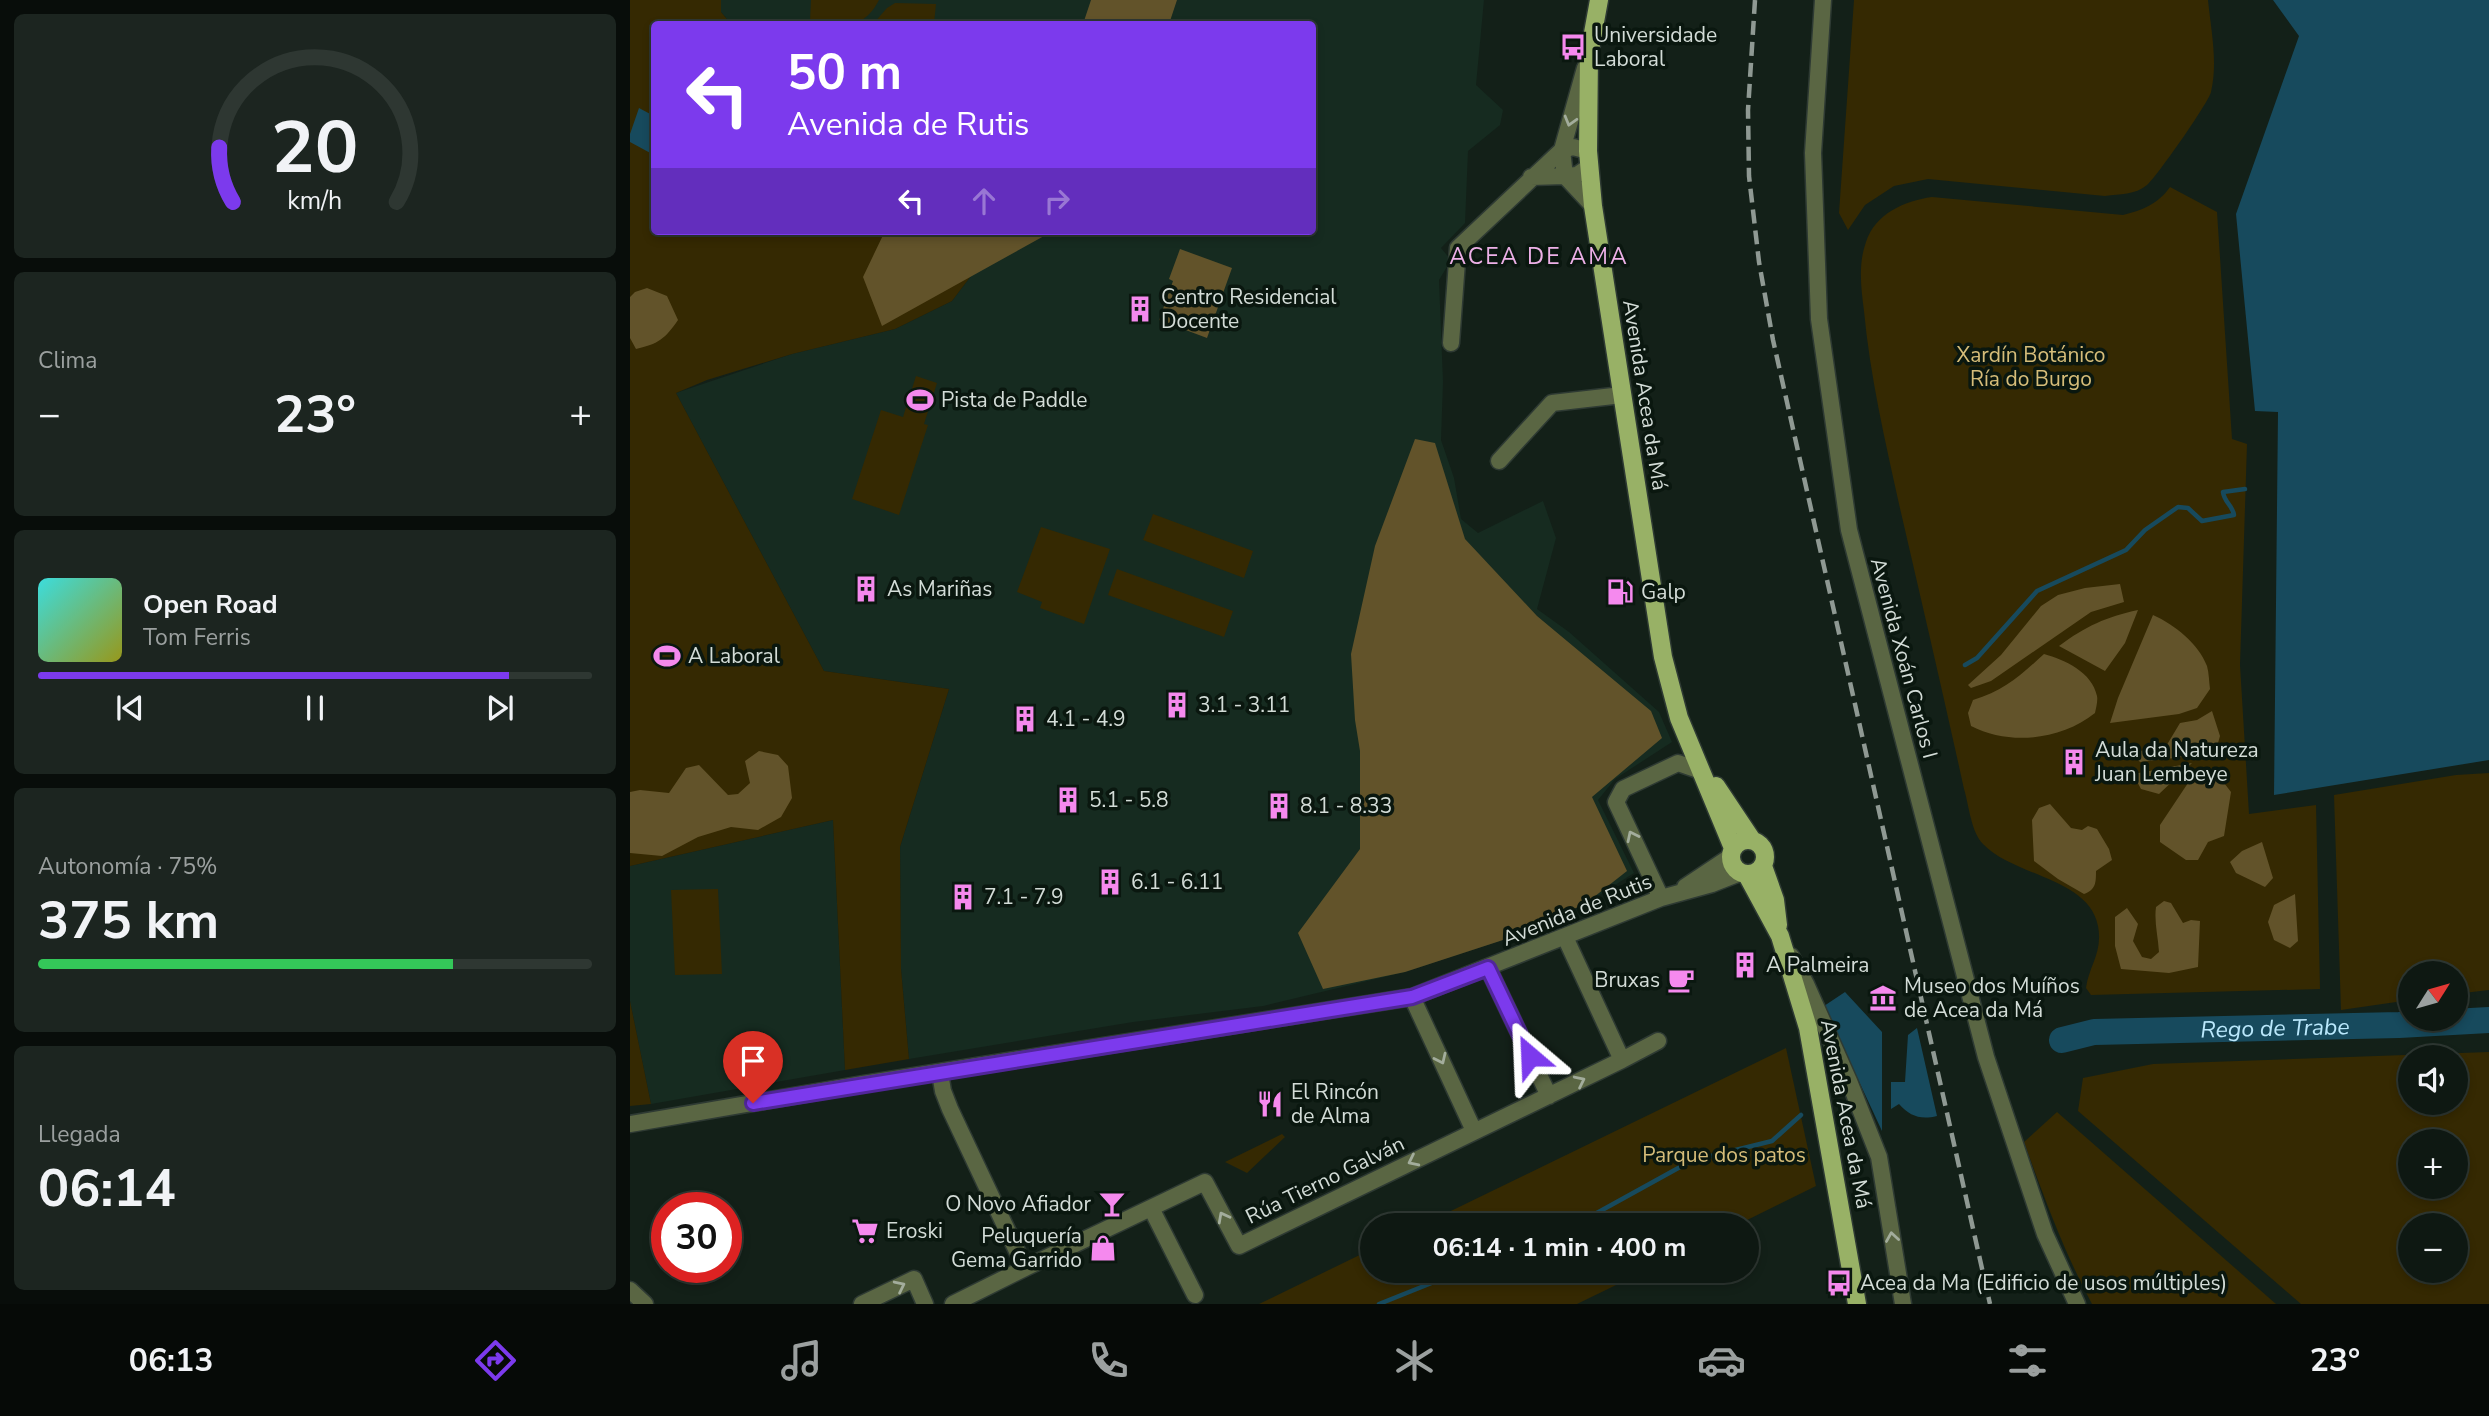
<!DOCTYPE html>
<html lang="es">
<meta charset="utf-8">
<style>
body{margin:0;font-family:"Nunito Sans",sans-serif;background:#1c2520;color:#f1f3f6;height:100vh;display:flex;flex-direction:column;font-size:26px;white-space:nowrap}
*{box-sizing:border-box;margin:0}
p{font-size:23px;color:#9ba09f}
.icon{flex:none;width:38px;height:38px;fill:none;stroke:currentColor;stroke-width:2;stroke-linecap:round;stroke-linejoin:round}
.map{position:relative;flex:1;overflow:hidden}
.details{display:flex;flex-direction:column;gap:14px;padding:14px;background:#080d0a;width:630px}
.details>*{flex:none}
.guide{position:absolute;left:21px;top:21px;width:665px;height:214px;border-radius:7px;box-shadow:0 4px 10px #0003,0 0 0 2px #2e3732;background:#7c3aed;color:#fff;overflow:hidden}
.needle{width:46px;rotate:53deg}
.tools{position:absolute;left:1768px;top:961px;display:grid;gap:14px}
.tools a{display:grid;place-items:center;width:70px;height:70px;border-radius:50%;background:#0e1812;box-shadow:0 4px 10px #0003,0 0 0 2px #2e3732;font-size:35px}
.speed{position:absolute;left:21px;top:1192px;display:flex;gap:14px;font-size:35px;font-weight:700;text-align:center}
.speed>*{display:grid;place-content:center;width:91px;height:91px;border-radius:50%;background:#0e1812;box-shadow:0 4px 10px #0003,0 0 0 2px #2e3732;line-height:1}
.speed .limit{border:10px solid #d22;background:#fff;color:#111}
.pin{position:absolute;display:grid;place-items:center;width:60px;height:60px;color:#fff;margin:-72px -30px;border-radius:50% 50% 50% 0;rotate:-45deg;box-shadow:0 0 7px #0007}
.pin .icon{rotate:45deg}
.me{position:absolute;width:77px;margin:-38px;rotate:334deg;stroke-linejoin:round;filter:drop-shadow(0 0 5px #0008)}
.turn{display:flex;align-items:center;gap:24px;height:147px;padding:0 21px;font-size:32px}
.turn .icon{width:91px;height:91px;stroke-width:2.5}
.turn b{display:block;font-size:49px;line-height:60px}
.lanes{display:flex;align-items:center;height:66px;padding:0 21px;background:#0003;justify-content:center;gap:35px;direction:ltr}
.lanes .off{opacity:.35}
.big{font-size:52px;font-weight:700;line-height:1.1}
.details .card{flex:1;display:flex;flex-direction:column;justify-content:center;gap:10px;min-width:0;padding:0 24px;border-radius:10px;background:#1c2520}
.details .dial{align-items:center;gap:0}
.dial svg{height:182px;overflow:visible;fill:none;stroke:#2e3732;stroke-width:7;stroke-linecap:round;text-anchor:middle}
.dial text{fill:#f1f3f6;stroke:none}
.song{display:flex;align-items:center;gap:21px}
.cover{width:84px;height:84px;border-radius:10px;background:linear-gradient(135deg,hsl(180 70% 55%),hsl(60 70% 35%))}
.played{height:7px;border-radius:4px;background:linear-gradient(90deg,#7c3aed 85%,#2e3732 85%)}
.keys{display:flex;justify-content:space-around;direction:ltr}
.heat{display:flex;justify-content:space-between;align-items:center;font-size:38px;direction:ltr}
.charge{height:10px;border-radius:5px;background:linear-gradient(90deg,#34c759 75%,#2e3732 0)}
.trip{position:absolute;left:730px;top:1213px;width:399px;height:70px;border-radius:35px;background:#0e1812;box-shadow:0 4px 10px #0003,0 0 0 2px #2e3732;font-weight:700;line-height:70px;text-align:center}
.menu{display:flex;height:112px;justify-content:space-around;align-items:center;background:#060a07;color:#9ba09f}
.menu .icon{width:49px;height:49px}
.menu .active{color:#7c3aed}
.menu b{font-size:32px;color:#f1f3f6}
main{display:flex;flex:1;min-height:0}
.map>svg:first-child{display:block}
.built{fill:#162b20}
.green{fill:#352902;fill-rule:evenodd}
.forest{fill:#62532a}
.water{fill:#174a5d}
.lines{fill:none;stroke-linecap:round;stroke-linejoin:round}
.stream{stroke:#174a5d;stroke-width:4.5}
.river{stroke:#174a5d;stroke-width:26}
.minor-casing{stroke:#2e3a33;stroke-width:19}
.major-casing{stroke:#2e3a33;stroke-width:21}
.minor{stroke:#5a6643;stroke-width:16}
.major{stroke:#98b166;stroke-width:18}
.rail{stroke:#8f9993;stroke-width:4.5;stroke-dasharray:14 7;stroke-linecap:butt}
.oneway{stroke:#a3ad9c}
.route-casing{stroke:#51269a;stroke-width:18}
.route{stroke:#7c3aed;stroke-width:12}
.labels{text-anchor:middle;stroke-width:7;stroke-linejoin:round;paint-order:stroke}
.poi-label{font-size:21px;fill:#d3dcd7;stroke:#0a170f;text-anchor:start}
.park-label{font-size:21px;fill:#d6bd79;stroke:#0a170f}
.street-label{font-size:21px;fill:#d3dcd7;stroke:#0a170f}
.neighbourhood-label{font-size:23px;letter-spacing:2px;fill:#edb0e7;stroke:#0a170f}
.water-label{font-size:23px;font-style:italic;fill:#bae8fc;stroke:#0a170f}
</style>
<main>
<section class="details">
<div class="card dial"><svg viewBox="0 0 100 80">
<path d="M14 69A42 42 0 1 1 86 69"/>
<path d="M14 69A42 42 0 0 1 8 45" stroke="#7c3aed"/>
<text x="50" y="56" font-size="32" font-weight="700">20</text>
<text x="50" y="72" font-size="11">km/h</text>
</svg></div>
<div class="card"><p>Clima</p>
<div class="heat"><a>−</a><b class="big">23°</b><a>+</a></div>
</div>
<div class="card">
<div class="song"><i class="cover"></i><div><b>Open Road</b><p>Tom Ferris</p></div></div>
<div class="played"></div>
<div class="keys"><svg class="icon" aria-label="previous" viewBox="0 0 24 24"><path d="M18 5L8 12l10 7zM5 5v14"/></svg><svg class="icon" aria-label="pause" viewBox="0 0 24 24"><path d="M8 5v14M16 5v14"/></svg><svg class="icon" aria-label="next" viewBox="0 0 24 24"><path d="M6 5l10 7-10 7zM19 5v14"/></svg></div>
</div>
<div class="card"><p>Autonomía · 75%</p><b class="big">375 km</b><div class="charge"></div></div>
<div class="card"><p>Llegada</p><b class="big">06:14</b></div>
</section>
<div class="map">
<svg width="1859" height="1304" viewBox="0 0 1859 1304">
<rect width="100%" height="100%" fill="#132018"/>
<path class="built" d="M91,0H854L846,85L873,110L870,125L838,151L835,223L811,248L821,260L809,280L813,382L811,440L824,478L831,519L848,533L913,501L926,538L907,609L939,632L1029,712L1042,742L985,779L968,800L1004,873L955,904L873,940L775,972L633,1006L503,1022L279,1059L271,969L270,847L319,689L194,671L46,393L162,354L265,329L322,301L375,231H682V24H101L91,12Z
M203,820L215,1070L21,1104L0,1001V866Z"/>
<path class="green" d="M0,0H91V12L101,24H24V231H375L322,301L265,329L162,354L77,380L46,393L194,671L319,689L270,847L271,969L279,1059L215,1070L203,820L0,866Z
M181,0H249C233,31 213,24 183,24L180,21Z
M1224,0H1578C1581,30 1588,62 1581,92C1579,102 1526,178 1517,185C1505,195 1490,194 1475,196L1298,179L1264,186L1235,205L1218,230L1209,213Z
M265,3L306,4L304,24H243L257,8Z
M1540,187L1587,212L1602,439L1617,444L1610,665L1619,814L1686,805L1690,989L1461,995L1456,988C1459,965 1473,953 1468,926C1459,878 1383,876 1353,844C1341,832 1339,805 1334,789C1313,693 1291,599 1269,504C1255,440 1240,376 1234,311C1231,288 1228,264 1236,242C1245,214 1274,201 1302,197L1493,215C1513,210 1528,204 1540,187Z
M286,376L307,383L294,424L298,425L269,515L222,499L251,410L273,417Z
M523,514L623,551L614,578L513,540Z
M411,527L480,549L454,624L410,608L412,602L387,592Z
M487,569L603,611L594,637L478,595Z
M1859,773V990L1825,994V973H1780V1000L1711,1010L1704,795L1826,775Z
M88,889L92,974L45,975L41,890Z
M0,1001L21,1104L0,1106Z
M1156,1048L1186,1186L1107,1225H792Z
M1859,1052V1304H1671L1448,1111L1453,1078L1523,1064ZM1825,1057V1102H1780V1057ZM1825,1141V1186H1780V1141ZM1825,1225V1270H1780V1225Z
M1427,1112L1646,1304H1462C1434,1252 1414,1197 1394,1142Z
M652,1134L655,1137L617,1173L595,1162Z
M742,1249V1270L1015,1271L947,1304H629Z"/>
<path class="forest" d="M461,0H547L539,24H453Z
M255,231H423L252,326L233,277Z
M550,249L602,268L577,338L529,320L543,281L539,279Z
M17,288L37,296L48,320C35,339 28,344 6,349L0,338V297L5,292Z
M785,439L805,443L835,539L907,616L1021,711L1032,738L962,797L997,871L955,904L873,940L775,972L693,989L668,933L730,849V751L725,720L721,654L745,546Z
M1490,584L1494,602L1461,612L1361,681L1341,688L1338,685L1371,655L1411,606L1428,595L1455,588Z
M1508,610L1495,643L1475,671L1429,646C1456,626 1476,617 1508,610Z
M1523,615C1545,625 1568,643 1577,666C1579,673 1579,682 1580,689L1567,708L1549,714L1480,723L1488,698Z
M1414,654C1435,660 1462,672 1467,696C1468,701 1466,708 1465,713C1431,740 1380,746 1341,726L1338,713L1343,700C1374,691 1391,675 1414,654Z
M1582,711L1590,736L1586,750L1561,756L1510,762L1501,752L1535,748L1550,723L1567,720Z
M129,751L148,755L158,766L162,798L151,817L128,830L101,827L68,837L32,856L0,853V792L10,790L39,793L56,768L69,765L98,795L108,794L120,783L115,761Z
M1562,763L1529,794L1511,789L1503,774Z
M1575,770L1591,779L1601,792L1594,836L1578,842L1568,860H1556L1530,842V825L1558,783Z
M1420,804L1441,828L1452,830L1458,826L1467,829L1479,849L1482,860L1466,871C1466,882 1466,890 1454,894L1428,879L1404,861L1402,820L1409,808Z
M1632,842L1643,878L1635,887L1606,873L1600,862L1612,851Z
M1665,894L1668,941L1660,948L1644,940L1638,922L1644,905Z
M1534,901L1541,903L1553,923L1561,920L1570,921L1568,967L1539,973L1491,969L1485,946V917L1497,908L1508,924L1503,941L1512,957L1521,959L1529,952C1528,936 1524,922 1526,907Z"/>
<path class="water" d="M1643,0H1859V760L1644,795L1648,412L1625,411L1606,214L1669,36Z
M9,108L24,116V155L0,142V134Z
M1215,992L1252,1032V1131L1194,1006Z
M1287,1028L1307,1116C1290,1120 1280,1116 1269,1104L1261,1109V1082H1275L1278,1035Z"/>
<g class="lines">
<path class="stream" d="M1335,665L1347,658L1407,591L1496,550L1515,530L1548,507L1558,508L1572,521L1604,515C1603,506 1594,502 1593,492L1615,489
M945,1225L1061,1161L1142,1141L1171,1115
M749,1304L834,1270"/>
<path class="river" id="s1" d="M1432,1040L1464,1032L1769,1025L1859,1020"/>
<g class="minor-casing">
<path id="minor" d="M1193,0L1183,153L1189,319L1219,530L1356,1057L1415,1234L1447,1304
M958,151L943,147L932,150L935,176L947,175L960,166
M901,177L935,176L963,206
M821,343L828,248L932,150L955,68
M869,461L922,403L992,395
M1055,887L1100,857
M1031,898L986,802L993,789L1048,763L1071,771
M1161,956L1176,984L1219,1081L1249,1157L1273,1304
M858,968L919,1096
M782,997L844,1131
M992,1060L1028,1041
M310,1073L313,1091L320,1109L395,1268L323,1304
M0,1124L233,1084L782,997L1031,898L1082,884L1110,873
M521,1208L565,1295
M395,1268L575,1182L609,1246L992,1060L935,937
M0,1290L15,1304
M232,1304L284,1279L295,1304"/>
</g>
<g class="major-casing">
<path id="major" d="M969,0L959,55L958,151L963,206L1033,657L1049,718L1103,848
M1086,786L1122,840
M1101 857a17 17 0 1 1 34 0a17 17 0 1 1-34 0Z
M1133,866L1145,900L1148,925
M1117,875L1150,936L1178,1028L1227,1304"/>
</g>
<use href="#minor" class="minor"/>
<use href="#major" class="major"/>
<path class="rail" d="M1125,0L1118,110L1119,176L1129,262L1143,340L1360,1304"/>
</g>
<defs><path id="oneway-chevron" d="M-2-3.5L2.5 0L-2 3.5" fill="none" stroke-width="1.6" stroke-linecap="round" stroke-linejoin="round" transform="scale(1.75)"/></defs>
<g class="oneway">
<use href="#oneway-chevron" transform="translate(940 121) rotate(106)"/>
<use href="#oneway-chevron" transform="translate(1002 836) rotate(-116)"/>
<use href="#oneway-chevron" transform="translate(811 1059) rotate(65)"/>
<use href="#oneway-chevron" transform="translate(950 1081) rotate(-26)"/>
<use href="#oneway-chevron" transform="translate(783 1161) rotate(154)"/>
<use href="#oneway-chevron" transform="translate(593 1217) rotate(-118)"/>
<use href="#oneway-chevron" transform="translate(1262 1237) rotate(-99)"/>
<use href="#oneway-chevron" transform="translate(270 1286) rotate(-26)"/>
</g>
<g class="lines">
<g class="route-casing">
<path id="route" d="M123,1103L782,997L858,968L900,1056"/>
</g>
<use href="#route" class="route"/>
</g>
<defs>
<g id="bus-bare" transform="scale(2.1)"><path d="M-5-6H5V4H4V6H2V4H-2V6H-4V4H-5ZM-3.5-4V0h7V-4ZM-3.5 1.2v1.5H-2V1.2ZM2 1.2v1.5H3.5V1.2Z" fill="#f589ee" stroke="#0a170f" stroke-width="2.5" paint-order="stroke"/></g>
<g id="building-bare" transform="scale(2.1)"><path d="M-4-6H4V6H1V3H-1V6H-4ZM-2.5-4.3h1.7v1.8h-1.7ZM.8-4.3h1.7v1.8H.8ZM-2.5-1h1.7V.8h-1.7ZM.8-1h1.7V.8H.8Z" fill="#f589ee" stroke="#0a170f" stroke-width="2.5" paint-order="stroke"/></g>
<g id="stadium-bare" transform="scale(2.1)"><path d="M0-5a6.5 5 0 1 0 0 10a6.5 5 0 1 0 0-10ZM-3.5-1.8h7v3.6h-7Z" fill="#f589ee" stroke="#0a170f" stroke-width="2.5" paint-order="stroke"/></g>
<g id="fuel-bare" transform="scale(2.1)"><path d="M-5.5-6h7V0h2V4h1.3V-2.5L3-4.5l.8-.8L6-3V5H2.5V1h-1V6h-7ZM-4.2-4.7v3.2H.2V-4.7Z" fill="#f589ee" stroke="#0a170f" stroke-width="2.5" paint-order="stroke"/></g>
<g id="cafe-bare" transform="scale(2.1)"><path d="M-5.5-4.5H6V0H3Q3 3.5 0 3.5H-2.5Q-5.5 3.5-5.5 0ZM3-3.2v2h1.7v-2ZM-6 4.5H4V6H-6Z" fill="#f589ee" stroke="#0a170f" stroke-width="2.5" paint-order="stroke"/></g>
<g id="museum-bare" transform="scale(2.1)"><path d="M0-6L6-3V-2H-6V-3ZM-5-1h2V3h-2ZM-1-1h2V3h-2ZM3-1h2V3H3ZM-6 4H6V6H-6Z" fill="#f589ee" stroke="#0a170f" stroke-width="2.5" paint-order="stroke"/></g>
<g id="restaurant-bare" transform="scale(2.1)"><path d="M-5-6h1v4h1v-4h1v4h1v-4h1v5L-1.5 .5V6h-2V.5L-5-1ZM5-6V6H3V1.5H1.5Q1.5-4 5-6Z" fill="#f589ee" stroke="#0a170f" stroke-width="2.5" paint-order="stroke"/></g>
<g id="bar-bare" transform="scale(2.1)"><path d="M-6-5H6L.8 .8V4.5H3.5V6h-7V4.5H-.8V.8Z" fill="#f589ee" stroke="#0a170f" stroke-width="2.5" paint-order="stroke"/></g>
<g id="supermarket-bare" transform="scale(2.1)"><path d="M-6-5.5h2.5l.6 2H6L4.5 2H-2.5L-4.4-4H-6ZM-1.5 3.2a1.3 1.3 0 1 0 .1 0ZM3 3.2a1.3 1.3 0 1 0 .1 0Z" fill="#f589ee" stroke="#0a170f" stroke-width="2.5" paint-order="stroke"/></g>
<g id="shop-bare" transform="scale(2.1)"><path d="M-5-2.5h2.3a2.7 3.5 0 0 1 5.4 0H5L5.5 6h-11ZM-1.5-2.5h3a1.5 2.3 0 0 0-3 0Z" fill="#f589ee" stroke="#0a170f" stroke-width="2.5" paint-order="stroke"/></g>
</defs>
<g fill-rule="evenodd">
<use href="#bus-bare" x="943" y="47"/>
<use href="#building-bare" x="510" y="309"/>
<use href="#stadium-bare" x="290" y="400"/>
<use href="#building-bare" x="236" y="589"/>
<use href="#fuel-bare" x="990" y="592"/>
<use href="#stadium-bare" x="37" y="656"/>
<use href="#building-bare" x="547" y="705"/>
<use href="#building-bare" x="395" y="719"/>
<use href="#building-bare" x="1444" y="762"/>
<use href="#building-bare" x="438" y="800"/>
<use href="#building-bare" x="649" y="806"/>
<use href="#building-bare" x="480" y="882"/>
<use href="#building-bare" x="333" y="897"/>
<use href="#building-bare" x="1115" y="965"/>
<use href="#cafe-bare" x="1051" y="980"/>
<use href="#museum-bare" x="1253" y="998"/>
<use href="#restaurant-bare" x="640" y="1104"/>
<use href="#bar-bare" x="482" y="1204"/>
<use href="#supermarket-bare" x="235" y="1231"/>
<use href="#shop-bare" x="473" y="1248"/>
<use href="#bus-bare" x="1209" y="1283"/>
</g>
<g class="labels">
<g class="poi-label">
<text x="964" y="42">Universidade<tspan x="964" dy="24">Laboral</tspan></text>
<text x="531" y="304">Centro Residencial<tspan x="531" dy="24">Docente</tspan></text>
<text x="311" y="407">Pista de Paddle</text>
<text x="257" y="596">As Mariñas</text>
<text x="1011" y="599">Galp</text>
<text x="58" y="663">A Laboral</text>
<text x="568" y="712">3.1 - 3.11</text>
<text x="416" y="726">4.1 - 4.9</text>
<text x="1465" y="757">Aula da Natureza<tspan x="1465" dy="24">Juan Lembeye</tspan></text>
<text x="459" y="807">5.1 - 5.8</text>
<text x="670" y="813">8.1 - 8.33</text>
<text x="501" y="889">6.1 - 6.11</text>
<text x="354" y="904">7.1 - 7.9</text>
<text x="1136" y="972">A Palmeira</text>
<text x="1030" y="987" text-anchor="end">Bruxas</text>
<text x="1274" y="993">Museo dos Muíños<tspan x="1274" dy="24">de Acea da Má</tspan></text>
<text x="661" y="1099">El Rincón<tspan x="661" dy="24">de Alma</tspan></text>
<text x="461" y="1211" text-anchor="end">O Novo Afiador</text>
<text x="256" y="1238">Eroski</text>
<text x="452" y="1243" text-anchor="end">Peluquería<tspan x="452" dy="24">Gema Garrido</tspan></text>
<text x="1230" y="1290">Acea da Ma (Edificio de usos múltiples)</text>
</g>
<g class="park-label">
<text x="1401" y="362">Xardín Botánico<tspan x="1401" dy="24">Ría do Burgo</tspan></text>
<text x="1094" y="1162">Parque dos patos</text>
</g>
<g class="street-label">
<text transform="translate(1015 395) rotate(81)" y="7">Avenida Acea da Má</text>
<text transform="translate(1274 658) rotate(75)" y="7">Avenida Xoán Carlos I</text>
<text transform="translate(947 910) rotate(-22)" y="7">Avenida de Rutis</text>
<text transform="translate(1216 1114) rotate(79)" y="7">Avenida Acea da Má</text>
<text transform="translate(695 1180) rotate(-26)" y="7">Rúa Tierno Galván</text>
</g>
<g class="neighbourhood-label">
<text x="909" y="264">ACEA DE AMA</text>
</g>
<g class="water-label">
<text dy="8" stroke="none"><textPath href="#s1" startOffset="214">Rego de Trabe</textPath></text>
</g>
</g>
</svg>
<div class="tools">
<a><svg class="needle" viewBox="-14 -14 28 28"><path d="M0-13l5 13h-10z" fill="#e53935"/><path d="M0 13l5-13h-10z" fill="#9ba09f"/></svg></a>
<a><svg class="icon" aria-label="sound" viewBox="0 0 24 24"><path d="M4 9h4l5-4v14l-5-4H4zM17 9q2 3 0 6"/></svg></a>
<a>+</a>
<a>−</a>
</div>
<div class="speed"><div class="limit">30</div></div>
<div class="pin" style="left:123px;top:1103px;background:#d93025"><svg class="icon" aria-label="arrive" viewBox="0 0 24 24"><path d="M6 21V4h12l-3 4 3 4H6"/></svg></div>
<svg class="me" style="left:900px;top:1056px" viewBox="-20 -20 40 40"><path d="M0-17L14 15 0 8-14 15z" fill="#7c3aed" stroke="#fff" stroke-width="4"/></svg>
<div class="trip">06:14 · 1 min · 400 m</div>
<div class="guide">
<div class="turn"><svg class="icon" aria-label="left" viewBox="0 0 24 24"><path d="M17 20v-9H6M10 6l-5 5 5 5"/></svg><div><b>50 m</b>Avenida de Rutis</div></div>
<div class="lanes"><svg class="icon" aria-label="left" viewBox="0 0 24 24"><path d="M17 20v-9H6M10 6l-5 5 5 5"/></svg><svg class="icon off" aria-label="ahead" viewBox="0 0 24 24"><path d="M12 20V5M6 11l6-6 6 6"/></svg><svg class="icon off" aria-label="right" viewBox="0 0 24 24"><path d="M7 20v-9h11M14 6l5 5-5 5"/></svg></div>
</div>
</div>
</main>
<nav class="menu">
<b>06:13</b>
<svg class="icon active" aria-label="directions" viewBox="0 0 24 24"><path d="M12 3l9 9-9 9-9-9zM9 14v-3h6M13 9l2 2-2 2"/></svg>
<svg class="icon" aria-label="music" viewBox="0 0 24 24"><path d="M9 18V5l10-2v13"/><circle cx="6" cy="18" r="3"/><circle cx="16" cy="16" r="3"/></svg>
<svg class="icon" aria-label="phone" viewBox="0 0 24 24"><path d="M5 4h4l2 5-3 2q2 4 5 5l2-3 5 2v4C11 20 4 13 5 4z"/></svg>
<svg class="icon" aria-label="climate" viewBox="0 0 24 24"><path d="M12 3v18M4 7l16 10M4 17L20 7"/></svg>
<svg class="icon" aria-label="car" viewBox="0 0 24 24"><path d="M5 17H2v-5l4-1 3-4h7l3 4 3 1v5h-3M9 17h6M6 11h13"/><circle cx="7" cy="17" r="2"/><circle cx="17" cy="17" r="2"/></svg>
<svg class="icon" aria-label="filters" viewBox="0 0 24 24"><path d="M4 7h16M4 17h16"/><circle cx="9" cy="7" r="2"/><circle cx="15" cy="17" r="2"/></svg>
<b>23°</b>
</nav>
